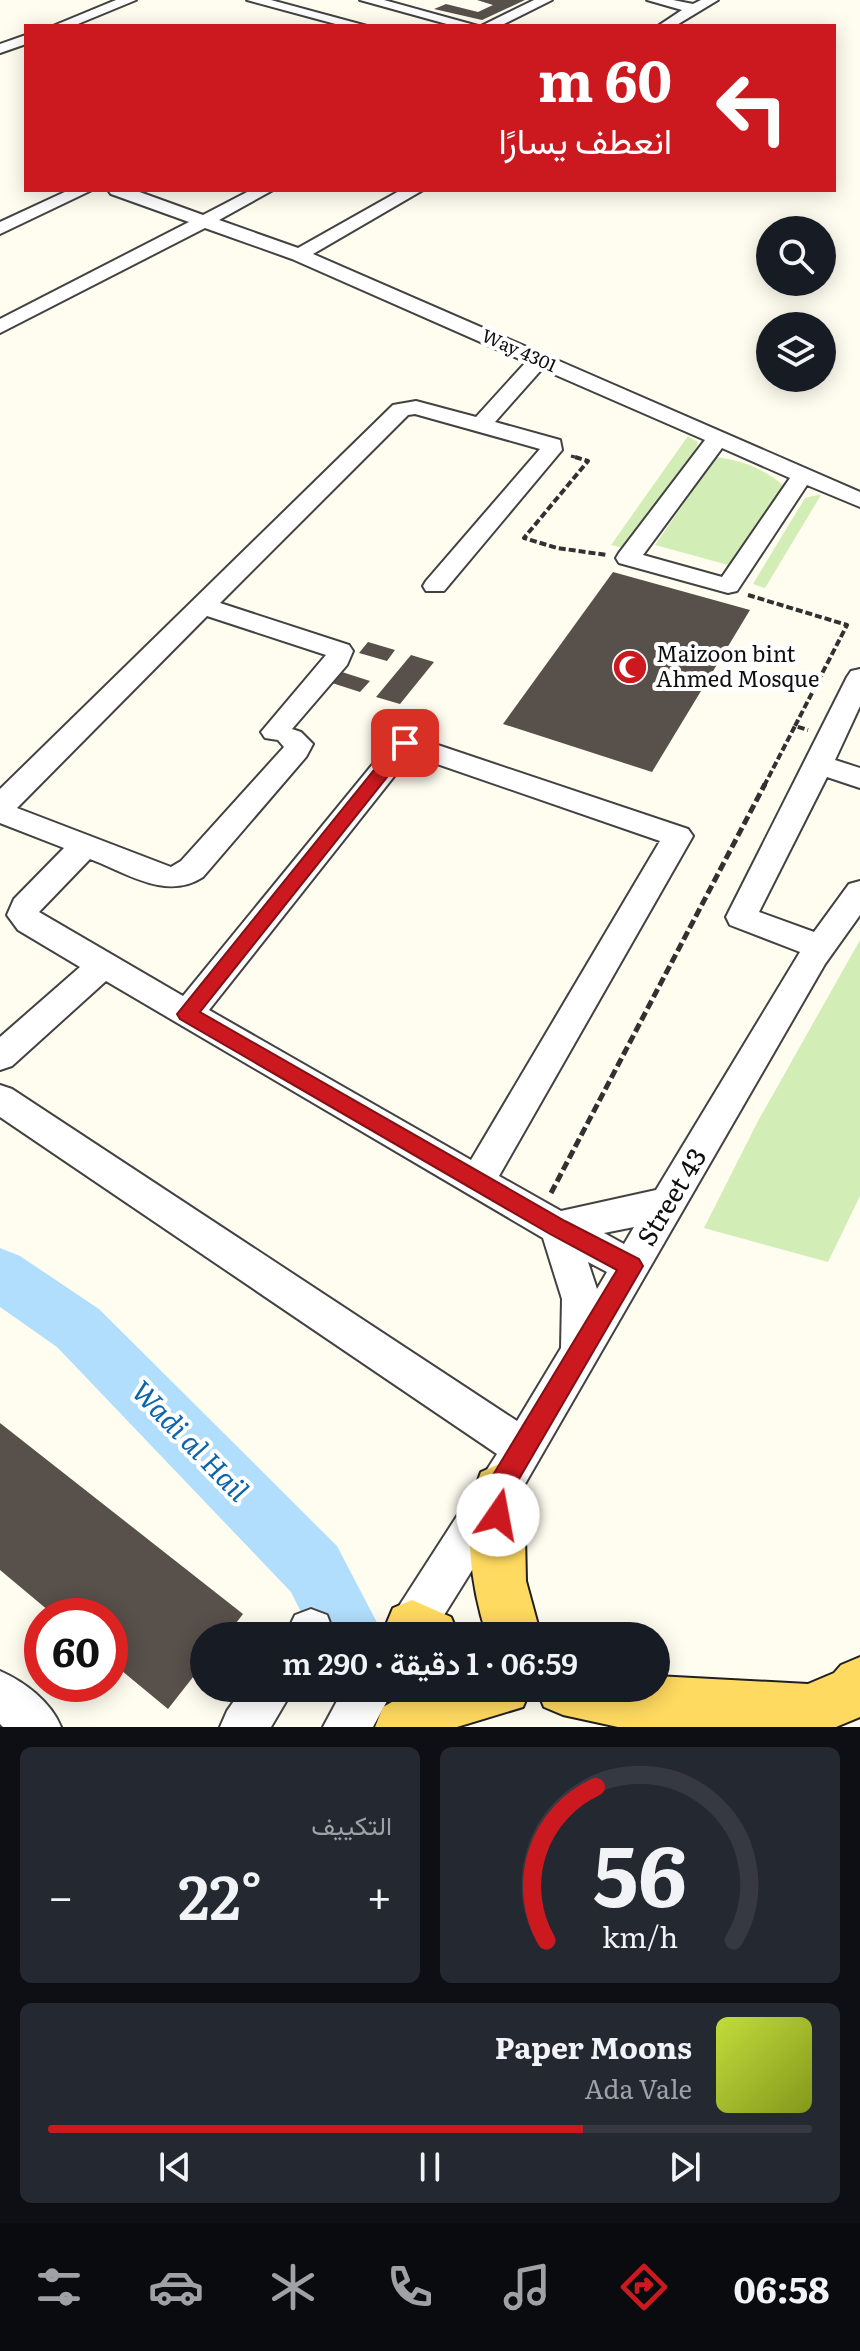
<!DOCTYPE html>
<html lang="ar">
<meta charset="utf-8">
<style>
body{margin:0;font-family:Literata,Vazirmatn,serif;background:#242831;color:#f1f3f6;direction:rtl;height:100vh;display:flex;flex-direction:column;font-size:30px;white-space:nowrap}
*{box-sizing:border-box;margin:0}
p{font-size:26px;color:#9ea1a6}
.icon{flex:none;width:44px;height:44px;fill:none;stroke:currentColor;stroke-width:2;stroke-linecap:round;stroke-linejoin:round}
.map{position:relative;height:1727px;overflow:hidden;direction:ltr}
.sheet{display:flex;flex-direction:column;gap:20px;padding:20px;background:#0d0f14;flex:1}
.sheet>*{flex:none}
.guide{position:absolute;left:24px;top:24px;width:812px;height:168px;border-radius:0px;box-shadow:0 4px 20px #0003;direction:rtl;background:#cc191f;color:#fff;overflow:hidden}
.controls{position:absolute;left:756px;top:216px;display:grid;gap:16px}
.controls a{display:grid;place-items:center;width:80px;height:80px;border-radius:50%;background:#171b24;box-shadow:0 4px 20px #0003;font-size:40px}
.speed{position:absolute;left:24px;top:1598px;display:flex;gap:16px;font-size:40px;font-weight:700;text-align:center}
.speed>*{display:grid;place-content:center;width:104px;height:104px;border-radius:50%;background:#171b24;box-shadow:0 4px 20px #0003;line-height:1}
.speed .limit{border:12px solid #d22;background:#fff;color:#111}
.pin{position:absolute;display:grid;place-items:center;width:68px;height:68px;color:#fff;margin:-34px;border-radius:16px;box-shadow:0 4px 12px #0006}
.me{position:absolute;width:88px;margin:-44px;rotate:12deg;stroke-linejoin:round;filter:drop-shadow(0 0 6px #0008)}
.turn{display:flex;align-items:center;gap:28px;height:168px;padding:0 32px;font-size:36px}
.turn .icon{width:104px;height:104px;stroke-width:2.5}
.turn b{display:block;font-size:56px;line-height:68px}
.big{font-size:60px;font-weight:600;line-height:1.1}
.sheet .card{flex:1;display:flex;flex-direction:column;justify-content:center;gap:12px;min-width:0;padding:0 28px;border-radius:12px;background:#242831}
.sheet .dial{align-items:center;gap:0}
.dial svg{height:208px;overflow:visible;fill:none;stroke:#363941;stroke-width:7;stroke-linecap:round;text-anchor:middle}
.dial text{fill:#f1f3f6;stroke:none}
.song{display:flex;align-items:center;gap:24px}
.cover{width:96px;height:96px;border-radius:12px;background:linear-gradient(135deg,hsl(70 70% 55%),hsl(70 70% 35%))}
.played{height:8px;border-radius:4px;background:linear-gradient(90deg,#cc191f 70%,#363941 70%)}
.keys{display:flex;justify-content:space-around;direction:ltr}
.heat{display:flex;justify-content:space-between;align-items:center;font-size:44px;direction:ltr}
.sheet .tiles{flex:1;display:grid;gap:20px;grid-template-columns:1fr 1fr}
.card:last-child{grid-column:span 2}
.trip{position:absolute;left:190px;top:1622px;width:480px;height:80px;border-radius:40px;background:#171b24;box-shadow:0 4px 20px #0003;font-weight:600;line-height:80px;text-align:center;direction:rtl}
.dock{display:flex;height:128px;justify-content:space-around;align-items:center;background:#090b0e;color:#9ea1a6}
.dock .icon{width:56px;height:56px}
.dock .selected{color:#cc191f}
.dock b{font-size:36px;color:#f1f3f6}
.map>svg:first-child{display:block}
.green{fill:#d2eeb6}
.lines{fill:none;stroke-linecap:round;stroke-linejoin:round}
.river{fill:#b0defc;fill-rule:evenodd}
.building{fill:#58504a}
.minor-casing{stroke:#424242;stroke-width:4}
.major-casing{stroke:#202020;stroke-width:4}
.path-far2{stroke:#313131;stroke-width:3;stroke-dasharray:4 2;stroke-linecap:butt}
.path-far1{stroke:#313131;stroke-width:4;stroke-dasharray:7 3;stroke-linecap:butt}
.path{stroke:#313131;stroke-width:5;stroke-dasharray:9 4;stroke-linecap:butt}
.minor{fill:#fff;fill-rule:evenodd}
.major{fill:#ffda60;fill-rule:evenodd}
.route{fill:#cc191f;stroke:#851014;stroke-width:2}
.labels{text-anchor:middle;stroke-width:8;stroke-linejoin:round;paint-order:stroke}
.far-street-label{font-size:18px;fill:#0f0f0f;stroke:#fff}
.poi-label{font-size:22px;fill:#0f0f0f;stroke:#fff;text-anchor:start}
.near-street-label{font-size:26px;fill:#0f0f0f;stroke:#fff}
.near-water-label{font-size:28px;font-style:italic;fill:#0c64ac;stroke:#fff}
</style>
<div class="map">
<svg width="860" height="1727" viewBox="0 0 860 1727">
<rect width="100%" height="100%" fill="#fffcf0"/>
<path class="green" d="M688,436L698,442L697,447L628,549L611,545Z
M716,457C743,461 763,468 784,486L732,566L655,545Z
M818,495H821L765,588L753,584L805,498Z
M860,940V1196L828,1262L704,1228L758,1121Z"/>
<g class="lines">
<path class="river" d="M0,1248L20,1256L99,1309L337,1546L384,1636H313L291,1592L57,1347L0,1307Z"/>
</g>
<path class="building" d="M477,0H525L482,20L434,9L446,4L478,12L493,5Z
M613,572L750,610L652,772L503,724Z
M368,642L395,650L387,661L359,653Z
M411,655L434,662L400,704L376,697Z
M342,672L370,681L360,692L332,683Z
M0,1423L243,1614L226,1636H204V1663L168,1709L110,1661V1616H55L0,1570Z"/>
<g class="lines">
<g class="minor-casing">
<path id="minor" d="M116,0H136L73,26H53Z
M247,0H271L367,26H343Z
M360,0H384L478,26H454Z
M534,0H552L500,26H481Z
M647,0H673L693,4L701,0H718L675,26H658L682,10Z
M26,35V44L0,53V44Z
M69,190H92L0,234V222Z
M108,190H134L203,215L251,190H273L219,220L298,248L401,190H423L313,254L860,492V507L807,485L737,591L728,593L619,563L616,558L619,553L705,440L542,369L495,422L560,440L562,450L444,591H426L423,586L426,581L540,449L415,414L408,415L220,603L349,645L353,651L347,665L292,729L301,732L313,744L306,757L203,877C166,901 127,873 90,859L39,912L183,996L395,737L405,734L688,829L693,836L499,1176L561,1211L656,1190L800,952L730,925L726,917L847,677L851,671L860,669V706L835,760L860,768V788L827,777L759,912L814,932L849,884L860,881V915L825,964L514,1503L431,1636H384L390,1620L497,1454L0,1117V1085L12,1089L517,1421L561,1348L562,1299L543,1238L106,981L12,1066L0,1070V1037L80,967L18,930L7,915L14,899L64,848L0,823V789L393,405L416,401L476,417L526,362L292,259L205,228L0,333V319L189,222L111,194ZM722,448L790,478L722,577L643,555ZM207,616L326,655L261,732L265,738L278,740L284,747L181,861L171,867L17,808ZM411,755L660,841L471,1160L209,1010ZM634,1227L624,1244L604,1233ZM588,1262L607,1272L597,1289Z
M311,1609L327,1615L333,1631L331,1636H285L295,1615Z
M0,1671C25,1682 51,1702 61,1727H3L0,1724Z
M243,1688H294L271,1727H220L227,1711Z
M344,1688H394L373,1727H323Z"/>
</g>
<g class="major-casing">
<path id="major" d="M499,1464L517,1472L524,1489L526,1581L541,1636H487C471,1587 461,1520 481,1472Z
M412,1600L451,1617L459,1636H389L385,1627L393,1608Z
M860,1657V1717L836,1727H618L563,1715L544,1707L536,1688H656V1676L808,1684L834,1673L841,1665Z
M417,1688H531L523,1707L457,1727H375L383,1707Z"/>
</g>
<path class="path-far2" d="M571,456L582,459"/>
<path class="path-far1" d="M575,457L588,461L524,538L557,548L607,555
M748,595L847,625L795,726L808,730
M764,786L795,726"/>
<path class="path" d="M551,1193L765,784"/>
<use href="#minor" class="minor"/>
<use href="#major" class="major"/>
</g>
<path class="route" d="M405,737L411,739L413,743L411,747L200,1012L565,1221L639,1259L643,1266L639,1273L512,1491L511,1515L507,1524L498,1528L489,1524C484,1510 485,1493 490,1480L617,1270L550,1234L180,1019L177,1014L399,739Z"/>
<defs>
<g id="mosque-disc" transform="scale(1.8)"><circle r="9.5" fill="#cc191f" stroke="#fff"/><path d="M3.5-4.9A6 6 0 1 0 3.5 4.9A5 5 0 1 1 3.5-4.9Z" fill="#fff"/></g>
</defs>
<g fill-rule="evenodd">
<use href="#mosque-disc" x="630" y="667"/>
</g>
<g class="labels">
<g class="far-street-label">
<text transform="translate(519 351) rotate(24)" y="6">Way 4301</text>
</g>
<g class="poi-label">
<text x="656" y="662">Maizoon bint<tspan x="656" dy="25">Ahmed Mosque</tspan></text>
</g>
<g class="near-street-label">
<text transform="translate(672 1197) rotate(-59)" y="9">Street 43</text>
</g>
<g class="near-water-label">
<text transform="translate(190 1441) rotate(46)" y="10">Wadi al Hail</text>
</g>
</g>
</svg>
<div class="controls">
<a><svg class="icon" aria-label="search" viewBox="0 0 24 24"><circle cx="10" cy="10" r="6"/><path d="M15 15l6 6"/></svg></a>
<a><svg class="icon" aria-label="layers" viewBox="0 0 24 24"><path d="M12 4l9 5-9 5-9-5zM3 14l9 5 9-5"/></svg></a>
</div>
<div class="speed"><div class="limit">60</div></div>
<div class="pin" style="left:405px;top:743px;background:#d93025"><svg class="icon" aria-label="arrive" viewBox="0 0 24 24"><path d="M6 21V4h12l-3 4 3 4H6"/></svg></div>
<svg class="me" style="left:498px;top:1515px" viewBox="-20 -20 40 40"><circle r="19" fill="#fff"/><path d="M0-13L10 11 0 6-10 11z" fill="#cc191f"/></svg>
<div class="trip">06:59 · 1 دقيقة · 290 m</div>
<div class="guide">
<div class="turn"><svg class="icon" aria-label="left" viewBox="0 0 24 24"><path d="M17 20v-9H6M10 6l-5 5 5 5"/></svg><div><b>60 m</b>انعطف يسارًا</div></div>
</div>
</div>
<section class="sheet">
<div class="tiles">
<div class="card dial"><svg viewBox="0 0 100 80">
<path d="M14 69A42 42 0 1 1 86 69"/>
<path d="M14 69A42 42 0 0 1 33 10" stroke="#cc191f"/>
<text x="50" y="56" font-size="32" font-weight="700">56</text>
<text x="50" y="72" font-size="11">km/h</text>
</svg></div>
<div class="card"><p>التكييف</p>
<div class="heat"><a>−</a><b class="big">22°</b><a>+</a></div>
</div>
<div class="card">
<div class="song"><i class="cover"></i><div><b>Paper Moons</b><p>Ada Vale</p></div></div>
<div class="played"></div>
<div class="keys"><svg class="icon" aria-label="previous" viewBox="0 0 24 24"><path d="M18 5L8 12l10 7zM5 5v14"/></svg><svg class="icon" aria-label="pause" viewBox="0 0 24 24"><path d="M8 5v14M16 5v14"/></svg><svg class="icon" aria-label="next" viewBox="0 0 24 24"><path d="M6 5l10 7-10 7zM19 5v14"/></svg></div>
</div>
</div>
</section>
<nav class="dock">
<b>06:58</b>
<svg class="icon selected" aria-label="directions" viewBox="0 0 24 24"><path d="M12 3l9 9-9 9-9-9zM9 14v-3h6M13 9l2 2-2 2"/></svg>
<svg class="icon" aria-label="music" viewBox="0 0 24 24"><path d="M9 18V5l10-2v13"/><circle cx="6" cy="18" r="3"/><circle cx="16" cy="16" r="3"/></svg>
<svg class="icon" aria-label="phone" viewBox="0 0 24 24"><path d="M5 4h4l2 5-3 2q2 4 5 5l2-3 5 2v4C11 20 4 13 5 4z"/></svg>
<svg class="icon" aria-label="climate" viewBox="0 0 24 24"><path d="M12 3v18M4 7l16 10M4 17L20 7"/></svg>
<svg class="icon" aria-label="car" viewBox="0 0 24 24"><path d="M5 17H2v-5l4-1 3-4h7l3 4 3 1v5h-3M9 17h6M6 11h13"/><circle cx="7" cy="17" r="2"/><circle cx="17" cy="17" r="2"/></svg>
<svg class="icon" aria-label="filters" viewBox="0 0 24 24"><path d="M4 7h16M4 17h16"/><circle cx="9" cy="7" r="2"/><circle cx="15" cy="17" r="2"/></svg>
</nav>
